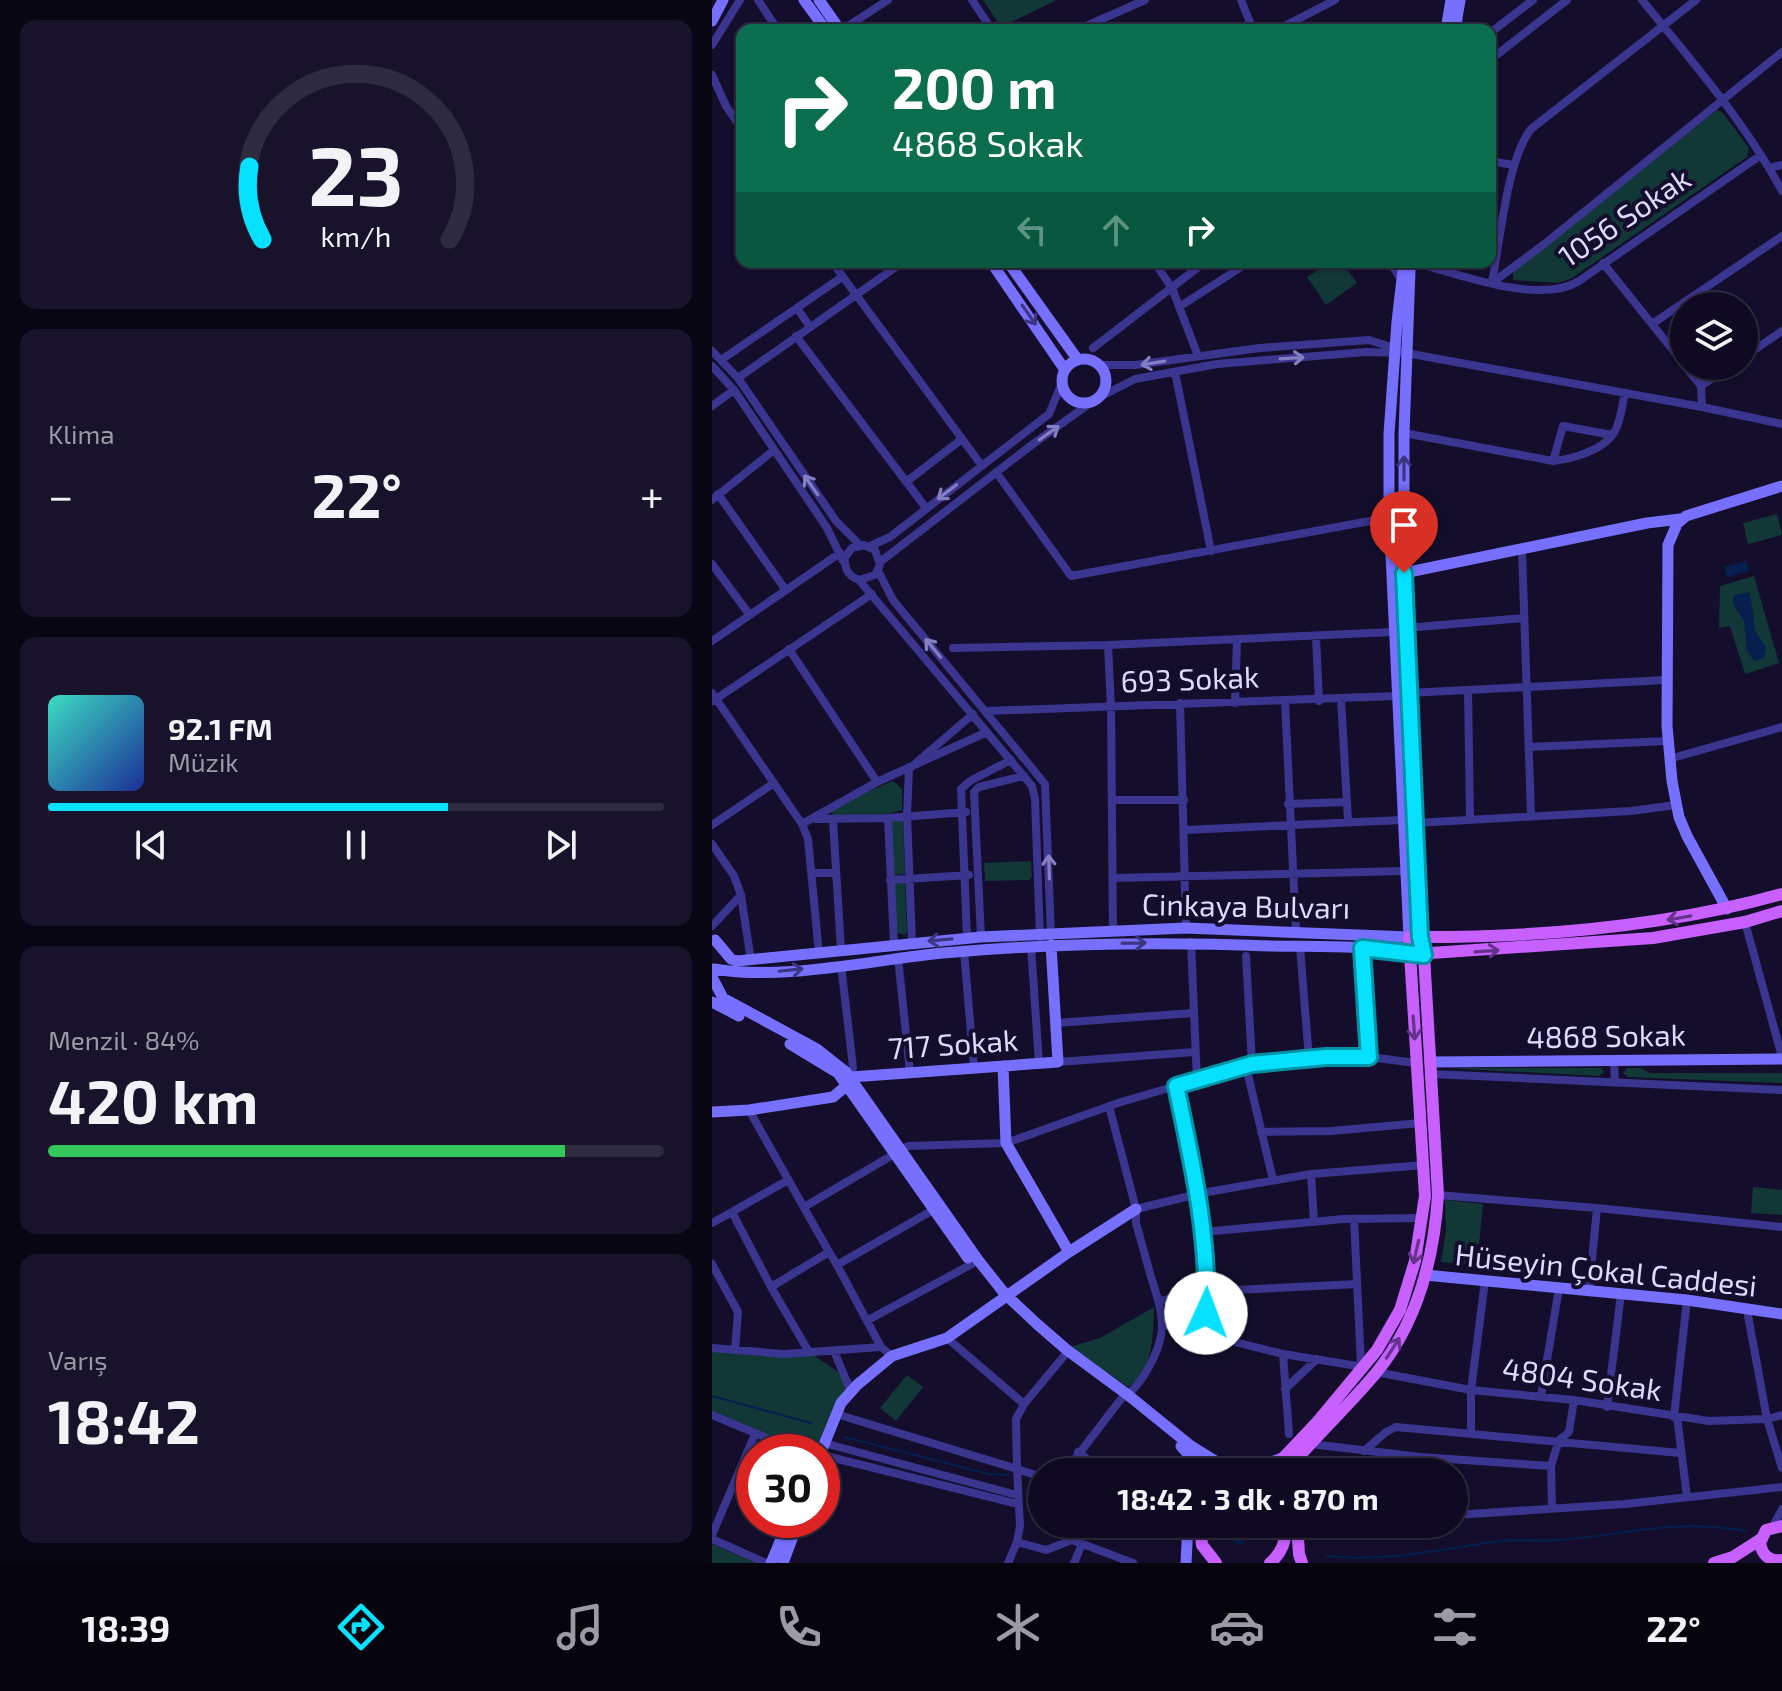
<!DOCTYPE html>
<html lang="tr">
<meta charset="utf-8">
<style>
body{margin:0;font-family:"Exo 2",sans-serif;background:#18132a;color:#f1f3f6;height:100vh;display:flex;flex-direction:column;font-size:30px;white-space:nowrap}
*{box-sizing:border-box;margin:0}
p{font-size:26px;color:#9b9aa5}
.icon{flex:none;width:44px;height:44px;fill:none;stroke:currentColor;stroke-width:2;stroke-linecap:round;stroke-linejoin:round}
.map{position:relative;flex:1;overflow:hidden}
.drawer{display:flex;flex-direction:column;gap:20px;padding:20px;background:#080612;width:712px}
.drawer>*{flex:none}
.guide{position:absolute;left:24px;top:24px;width:760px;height:244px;border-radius:16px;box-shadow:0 2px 6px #0004,0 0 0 2px #2f2b3f;background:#0b6e4f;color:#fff;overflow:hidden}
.buttons{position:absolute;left:958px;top:292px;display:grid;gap:16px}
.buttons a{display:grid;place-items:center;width:88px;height:88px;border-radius:50%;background:#0f0a21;box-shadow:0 2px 6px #0004,0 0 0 2px #2f2b3f;font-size:40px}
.speed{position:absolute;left:24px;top:1434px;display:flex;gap:16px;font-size:40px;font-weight:700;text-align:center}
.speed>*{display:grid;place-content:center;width:104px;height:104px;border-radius:50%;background:#0f0a21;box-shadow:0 2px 6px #0004,0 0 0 2px #2f2b3f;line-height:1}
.speed .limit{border:12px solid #d22;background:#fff;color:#111}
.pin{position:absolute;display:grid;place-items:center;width:68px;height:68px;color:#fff;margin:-82px -34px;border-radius:50% 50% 50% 0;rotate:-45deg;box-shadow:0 0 8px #0007}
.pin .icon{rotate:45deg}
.me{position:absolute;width:88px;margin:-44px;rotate:2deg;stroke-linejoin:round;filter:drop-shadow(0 0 6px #0008)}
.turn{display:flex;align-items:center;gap:28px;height:168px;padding:0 24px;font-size:36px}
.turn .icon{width:104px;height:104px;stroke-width:2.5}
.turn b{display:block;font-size:56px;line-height:68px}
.lanes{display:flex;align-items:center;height:76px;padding:0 24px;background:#0003;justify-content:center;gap:40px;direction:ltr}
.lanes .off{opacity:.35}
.big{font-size:60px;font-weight:700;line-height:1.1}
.drawer .card{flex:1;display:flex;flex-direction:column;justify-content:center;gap:12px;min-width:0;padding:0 28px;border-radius:16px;background:#18132a}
.drawer .dial{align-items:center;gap:0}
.dial svg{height:208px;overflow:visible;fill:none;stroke:#2f2b3f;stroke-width:7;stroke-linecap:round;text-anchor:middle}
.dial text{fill:#f1f3f6;stroke:none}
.song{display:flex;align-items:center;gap:24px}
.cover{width:96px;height:96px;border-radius:12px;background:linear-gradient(135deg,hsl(170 70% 55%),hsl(230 70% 35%))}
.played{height:8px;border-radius:4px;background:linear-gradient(90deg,#05e1ff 65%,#2f2b3f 65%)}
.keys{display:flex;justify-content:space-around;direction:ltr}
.heat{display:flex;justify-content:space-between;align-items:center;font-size:44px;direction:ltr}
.charge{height:12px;border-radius:6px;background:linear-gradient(90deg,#34c759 84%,#2f2b3f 0)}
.trip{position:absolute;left:316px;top:1458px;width:440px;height:80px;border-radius:40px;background:#0f0a21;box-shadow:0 2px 6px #0004,0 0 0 2px #2f2b3f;font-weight:700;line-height:80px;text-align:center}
.dock{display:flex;height:128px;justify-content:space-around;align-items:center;background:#06040d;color:#9b9aa5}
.dock .icon{width:56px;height:56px}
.dock .current{color:#05e1ff}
.dock b{font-size:36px;color:#f1f3f6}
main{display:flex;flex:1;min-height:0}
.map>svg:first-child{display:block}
.green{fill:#113736}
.water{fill:#061f4e}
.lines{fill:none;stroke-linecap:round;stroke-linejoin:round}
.stream{stroke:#061f4e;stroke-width:2}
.street{stroke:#3a358f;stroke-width:8}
.secondary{stroke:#7770ff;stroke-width:11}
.primary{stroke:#c760ff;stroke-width:12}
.oneway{stroke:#3c3580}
.oneway2{stroke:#847fc1}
.oneway3{stroke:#65338b}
.route-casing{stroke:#0392a6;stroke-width:20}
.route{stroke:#05e1ff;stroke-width:14}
.labels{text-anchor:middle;stroke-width:8;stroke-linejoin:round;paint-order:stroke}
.street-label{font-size:30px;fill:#ded9ff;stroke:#140e2c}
</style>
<main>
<section class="drawer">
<div class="card dial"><svg viewBox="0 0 100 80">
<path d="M14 69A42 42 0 1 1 86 69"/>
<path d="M14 69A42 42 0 0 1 9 41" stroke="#05e1ff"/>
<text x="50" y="56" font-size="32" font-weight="700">23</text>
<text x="50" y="72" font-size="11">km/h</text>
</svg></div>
<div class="card"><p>Klima</p>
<div class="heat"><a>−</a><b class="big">22°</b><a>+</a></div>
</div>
<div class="card">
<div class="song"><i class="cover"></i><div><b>92.1 FM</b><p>Müzik</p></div></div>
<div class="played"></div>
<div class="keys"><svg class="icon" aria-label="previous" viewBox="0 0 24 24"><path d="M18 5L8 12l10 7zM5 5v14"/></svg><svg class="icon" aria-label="pause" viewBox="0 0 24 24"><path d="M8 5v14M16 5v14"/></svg><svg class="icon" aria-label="next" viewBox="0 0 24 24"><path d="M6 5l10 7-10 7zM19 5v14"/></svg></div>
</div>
<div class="card"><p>Menzil · 84%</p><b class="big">420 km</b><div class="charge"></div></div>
<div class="card"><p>Varış</p><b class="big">18:42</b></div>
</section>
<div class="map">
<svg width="1070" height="1563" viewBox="0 0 1070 1563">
<rect width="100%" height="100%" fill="#140e2c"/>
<path class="green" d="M271,0H343V1L289,27Z
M1005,110L1010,112L1037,148L1035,157L860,278L846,283L801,280V271Z
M617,262H630L645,283L614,305L595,277Z
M1065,514L1070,535L1036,544L1031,523Z
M1042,576L1067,663L1033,674L1018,626L1007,628L1008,586Z
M181,781L190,789V810L175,814L121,816L120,811L156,791Z
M178,820H191L193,874L181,875Z
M319,861L320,877L317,880L273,881L272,863Z
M181,883H193L195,932L193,935L185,933Z
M734,1068H889L892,1072L887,1076Z
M915,1068H929L938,1073H1070V1083L916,1077L911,1073Z
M1041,1187L1070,1190V1215L1039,1213Z
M733,1200L771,1204L765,1265L729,1262L734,1231Z
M442,1307C441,1334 442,1370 416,1387L358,1347L388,1338Z
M0,1348L97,1352L145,1385L129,1403L109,1452H96L0,1415Z
M195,1375L211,1387L184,1421L168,1408Z
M0,1544L44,1563H0Z"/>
<path class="water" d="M1034,561L1037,571L1015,577L1012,567Z
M1038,592L1043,630L1054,648L1052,658L1042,661L1035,651L1032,621L1020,602L1023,595Z
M516,1524H545L543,1537L533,1533L531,1536L532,1544L523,1543L515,1536L522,1533V1527Z"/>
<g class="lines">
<path class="stream" d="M0,1396L99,1423
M132,1437L277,1474L297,1475
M317,1480L330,1486
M615,1556C675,1563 731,1548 790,1541C809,1539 827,1542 846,1540C915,1535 962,1518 1034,1531"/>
<path class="street" d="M46,0L66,30
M260,0L280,30
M529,0L541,30
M930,0C979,60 1033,122 1070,191
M130,30L176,0
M365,30L433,0
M565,30L623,0
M778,33L821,0
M0,45L28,0
M778,60L855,0
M0,75L14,106L30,129
M778,161L802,165
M1057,168L1070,165
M120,262L270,466
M442,262L460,288L486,356
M678,262L690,281
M701,262C744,273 827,306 867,281L1049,155
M891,263L972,364
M780,282C788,241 795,160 819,129L984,0
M780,283L831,245L1070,52
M467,307L537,262
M85,308L98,327
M940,324L1070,236
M84,336L214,508
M381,348L493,262
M0,351L26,378L124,521L148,545
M1032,357L1070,331
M9,360L130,277
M386,365H423L548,348L657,340L686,349
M0,366L22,390L115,528L131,561
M973,366L989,386
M463,372L499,551
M26,378L191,262
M0,406L22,390
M990,407L989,386L1019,366
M692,433L841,461C860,459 893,450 903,431C909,420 910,405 913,393
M841,461L851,426L900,435
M284,472L359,576L658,521L677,512
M194,482L250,439
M6,494L73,589
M0,500L62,450
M158,546L178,537L337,414L350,383
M810,550L819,815
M168,562L321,444L384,399L423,379L505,364L654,352L694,353L990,407L1070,424
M0,564L37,614
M166,571L181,600L333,784L339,936
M147,580L163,575L168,565L163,550L152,545L140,548L133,557C132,569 136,576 147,580L320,786L323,799L328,937
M694,628L812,618
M604,636L607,701
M0,641L128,553
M396,645L399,707L401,932
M241,648L396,645L681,632
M77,649L165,782
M756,690L758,818
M0,693L90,824L96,839L107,954
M696,693L954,680
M629,699L636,820
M1,701L160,594
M573,701L584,931
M468,703L474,928
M523,703L525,639
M274,711L684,696
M817,747L955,741
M957,759L1070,727
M400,800H472
M576,804L635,802
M176,818L182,944
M104,819L176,818L254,812
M121,820L129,951
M703,823L919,811L964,805
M90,824L165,782L275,732
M0,825L62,783
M473,830L690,820
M0,844L22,876L29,895L39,961
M101,873H123
M402,878L693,871
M178,880L257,875
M1033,922L1070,1057
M0,926L29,895
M269,937L262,792L267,787L312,776
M255,938L249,789L258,781L299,760
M479,942L485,1081
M200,943L195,815L197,769L261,714
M319,946L327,1063
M588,947L597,1059
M650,948L657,1057
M252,951L262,1068
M534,956L540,1064L536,1075L561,1180
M186,957L198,1072
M129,965L141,1067L138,1079
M344,1023L481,1013
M902,1061L903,1083
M346,1062L483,1052
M719,1074L1070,1090
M464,1086L487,1194L496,1274L493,1334
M37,1110L117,1252
M549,1132L619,1131L709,1123
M599,1174L602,1222
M726,1195L885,1208L1070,1227
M92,1207L196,1146L294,1143L409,1102L540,1064L614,1057H657L704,1063
M424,1209L490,1193L599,1174L712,1165
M20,1212L76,1180
M642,1219L649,1365
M0,1223L20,1212L59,1287L97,1352
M491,1232L632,1219L711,1218
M0,1264L26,1312L23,1350
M125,1265L169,1347
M59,1287L117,1252L125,1265L221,1210
M877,1291L885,1208
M448,1301L483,1292L645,1284
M1035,1310L1055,1419L1070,1468
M156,1320L260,1264
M451,1324L571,1354L652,1367
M235,1338L312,1404
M0,1348L72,1354L169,1347L180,1356
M122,1351L139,1392
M571,1354L577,1434
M664,1372L759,1390L862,1400L997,1421L1055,1419L1070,1415
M573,1389L605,1359
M829,1396L847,1288
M895,1407L909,1294
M124,1414L305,1469L308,1526L305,1542
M0,1415L76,1447L96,1452
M962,1417L975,1300
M965,1417L975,1497
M759,1433V1390L773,1281
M112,1443L305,1495
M599,1444L708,1457L839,1466L847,1440L857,1432L862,1400
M652,1451L674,1432L684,1427L968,1453
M366,1452L393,1472
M110,1455L306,1504
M839,1466L840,1508
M353,1472L409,1399C420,1393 428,1382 434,1372C457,1333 452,1317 439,1277C434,1259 429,1241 424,1223V1209L397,1106
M707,1472L708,1457
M330,1477L305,1469L304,1419L312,1404L352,1356
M742,1515L913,1504L1070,1487
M1061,1526L1070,1509
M0,1535L43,1434
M0,1539L54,1563
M296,1563L305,1542L334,1550L360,1540L421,1563
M362,1563L370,1544"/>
<path class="secondary" d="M92,0L114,30
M107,0L128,30
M0,21L11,0
M734,30L739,0
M743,30L748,0
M279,262L353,370
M296,262L366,360
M698,270L692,433V573L708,937
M350 381a22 22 0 1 1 44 0a22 22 0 1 1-44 0Z
M692,573L935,523L968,519
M1015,909L975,836L967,817L960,781L955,726L956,545L965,524L974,516L1070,486
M3,940L19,959L25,961L269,937L474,928L697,937L677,512V434L685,322L692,262
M2,969C72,981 159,960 231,953C340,943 449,942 558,946C604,947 652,945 697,953
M0,977L11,998L105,1049L134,1072L266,1260L293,1294L325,1324L355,1350L416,1395L479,1446L513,1467L538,1470L570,1458
M0,1002L27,1016
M78,1044L126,1073L256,1258
M718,1062L1070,1059
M291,1066L294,1143L357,1252
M139,1077L346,1062L339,945
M0,1112L37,1110L121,1097L134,1086
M713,1275L975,1300L1070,1314
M469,1446L492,1472
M109,1452L129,1403L145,1385L180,1356L235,1338L357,1252L424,1209
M59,1563L77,1520
M71,1563L87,1520
M474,1563L476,1524"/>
<path class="primary" d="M704,954L941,938L1033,922L1070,911
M558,1472L606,1421L665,1350L688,1310L703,1261L713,1196L697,937C822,938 949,928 1070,894
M577,1472L584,1460C610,1430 639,1403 664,1373C705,1323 722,1258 726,1195L712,955L708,937
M488,1524L490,1545L504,1563
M585,1524L587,1554L590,1563
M1070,1526L1054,1530L1048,1543C1050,1555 1058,1562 1070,1560
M558,1563C570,1553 575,1539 573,1524
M1002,1563L1021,1557L1049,1539"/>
</g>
<defs><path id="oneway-shaft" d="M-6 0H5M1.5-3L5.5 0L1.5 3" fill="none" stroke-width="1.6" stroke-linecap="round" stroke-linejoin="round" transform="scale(2)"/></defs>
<g class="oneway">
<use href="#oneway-shaft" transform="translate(317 315) rotate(55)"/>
<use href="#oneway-shaft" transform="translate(692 468) rotate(-90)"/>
<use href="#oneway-shaft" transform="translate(228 940) rotate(175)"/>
<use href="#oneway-shaft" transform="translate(422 943) rotate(-1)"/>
<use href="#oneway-shaft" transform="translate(79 970) rotate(-6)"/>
</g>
<g class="oneway2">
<use href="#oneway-shaft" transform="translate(580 358) rotate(-4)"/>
<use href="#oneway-shaft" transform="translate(441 363) rotate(171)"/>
<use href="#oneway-shaft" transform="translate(337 433) rotate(-35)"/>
<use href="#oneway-shaft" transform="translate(99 485) rotate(-125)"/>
<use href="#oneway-shaft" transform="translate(235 492) rotate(143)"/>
<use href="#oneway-shaft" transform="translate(221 648) rotate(-130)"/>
<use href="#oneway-shaft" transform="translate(337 867) rotate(-92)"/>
</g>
<g class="oneway3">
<use href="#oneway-shaft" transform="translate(967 918) rotate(170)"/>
<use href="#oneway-shaft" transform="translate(775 951) rotate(-4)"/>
<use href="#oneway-shaft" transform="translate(702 1028) rotate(86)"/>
<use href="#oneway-shaft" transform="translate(704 1252) rotate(103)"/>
<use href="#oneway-shaft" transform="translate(681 1348) rotate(-57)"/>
</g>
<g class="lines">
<g class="route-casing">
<path id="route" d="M494,1313C497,1235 480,1162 464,1086L540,1064L614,1057H657L650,948L712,955L708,937L692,573"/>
</g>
<use href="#route" class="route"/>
</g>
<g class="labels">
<g class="street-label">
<text transform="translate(913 218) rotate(-34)" y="10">1056 Sokak</text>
<text transform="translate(478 680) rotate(-2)" y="10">693 Sokak</text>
<text transform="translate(534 907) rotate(1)" y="10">Cinkaya Bulvarı</text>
<text transform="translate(894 1037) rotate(-1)" y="10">4868 Sokak</text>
<text transform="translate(241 1045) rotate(-4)" y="10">717 Sokak</text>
<text transform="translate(894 1271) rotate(6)" y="10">Hüseyin Çokal Caddesi</text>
<text transform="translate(870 1380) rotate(8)" y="10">4804 Sokak</text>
</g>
</g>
</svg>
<div class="buttons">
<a><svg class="icon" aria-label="layers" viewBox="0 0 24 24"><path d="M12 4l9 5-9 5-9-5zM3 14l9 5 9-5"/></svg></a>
</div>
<div class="speed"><div class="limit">30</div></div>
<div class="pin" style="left:692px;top:573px;background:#d93025"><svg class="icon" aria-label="arrive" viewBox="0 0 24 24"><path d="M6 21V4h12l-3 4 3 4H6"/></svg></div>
<svg class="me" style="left:494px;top:1313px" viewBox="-20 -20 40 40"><circle r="19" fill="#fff"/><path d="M0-13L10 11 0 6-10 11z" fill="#05e1ff"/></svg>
<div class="trip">18:42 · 3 dk · 870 m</div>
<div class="guide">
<div class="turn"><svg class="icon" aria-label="right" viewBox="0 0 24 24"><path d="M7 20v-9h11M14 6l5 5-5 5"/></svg><div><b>200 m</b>4868 Sokak</div></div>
<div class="lanes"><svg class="icon off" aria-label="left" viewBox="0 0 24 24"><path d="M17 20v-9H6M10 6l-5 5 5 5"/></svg><svg class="icon off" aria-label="ahead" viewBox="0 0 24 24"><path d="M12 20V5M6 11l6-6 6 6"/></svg><svg class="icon" aria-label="right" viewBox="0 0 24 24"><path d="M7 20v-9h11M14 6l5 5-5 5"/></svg></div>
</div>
</div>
</main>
<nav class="dock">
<b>18:39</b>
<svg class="icon current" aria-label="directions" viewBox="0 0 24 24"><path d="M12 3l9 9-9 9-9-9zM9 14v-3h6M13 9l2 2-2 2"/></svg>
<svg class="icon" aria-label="music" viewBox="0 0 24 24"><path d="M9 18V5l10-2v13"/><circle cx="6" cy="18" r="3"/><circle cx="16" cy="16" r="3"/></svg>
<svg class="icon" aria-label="phone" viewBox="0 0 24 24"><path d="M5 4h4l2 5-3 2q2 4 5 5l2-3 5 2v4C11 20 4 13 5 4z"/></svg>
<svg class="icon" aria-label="climate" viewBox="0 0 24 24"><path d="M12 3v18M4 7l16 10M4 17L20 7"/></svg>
<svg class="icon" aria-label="car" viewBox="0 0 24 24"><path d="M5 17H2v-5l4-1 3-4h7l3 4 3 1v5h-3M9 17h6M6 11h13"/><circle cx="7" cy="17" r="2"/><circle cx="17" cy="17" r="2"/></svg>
<svg class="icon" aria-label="filters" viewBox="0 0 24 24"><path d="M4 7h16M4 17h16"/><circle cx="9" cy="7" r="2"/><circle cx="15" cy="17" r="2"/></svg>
<b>22°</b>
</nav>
